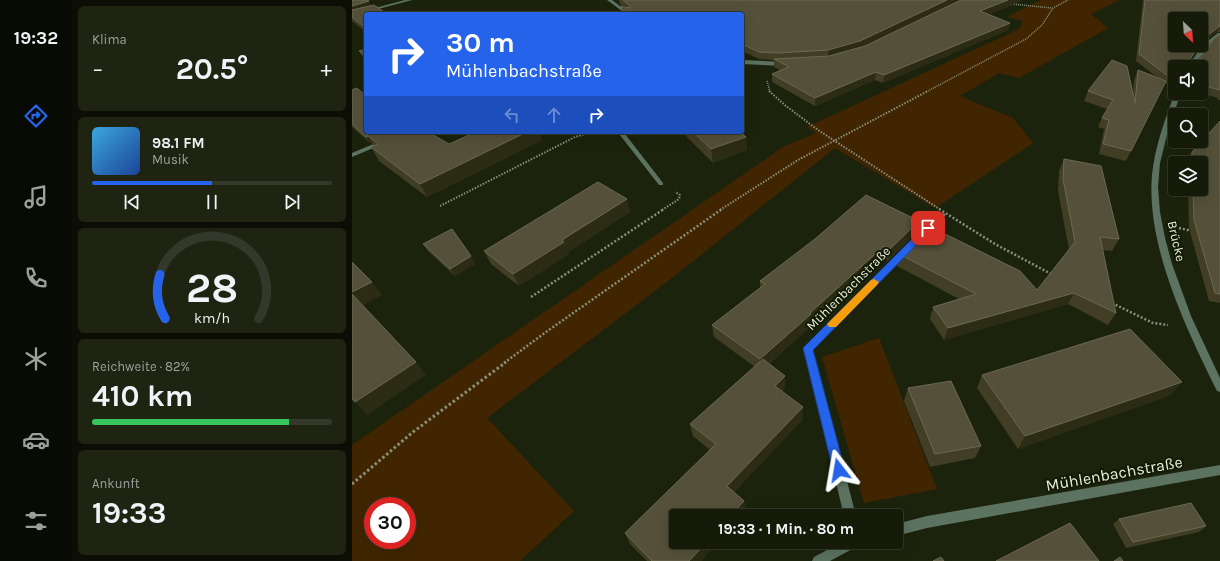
<!DOCTYPE html>
<html lang="de">
<meta charset="utf-8">
<style>
body{margin:0;font-family:Karla,sans-serif;background:#1e2312;color:#f1f3f6;height:100vh;display:flex;flex-direction:column;font-size:15px;white-space:nowrap}
*{box-sizing:border-box;margin:0}
p{font-size:13px;color:#9da19c}
.icon{flex:none;width:22px;height:22px;fill:none;stroke:currentColor;stroke-width:2;stroke-linecap:round;stroke-linejoin:round}
.map{position:relative;flex:1;overflow:hidden}
.side{display:flex;flex-direction:column;gap:6px;padding:6px;background:#0c0e05;width:280px}
.side>*{flex:none}
.hud{position:absolute;left:12px;top:12px;width:380px;height:122px;border-radius:4px;box-shadow:0 4px 16px #0002,0 0 0 1px #34382a;background:#2563eb;color:#fff;overflow:hidden}
.needle{width:26px;rotate:155deg}
.controls{position:absolute;left:816px;top:12px;display:grid;gap:8px}
.controls a{display:grid;place-items:center;width:40px;height:40px;border-radius:4px;background:#151a09;box-shadow:0 4px 16px #0002,0 0 0 1px #34382a;font-size:20px}
.speed{position:absolute;left:12px;top:497px;display:flex;gap:8px;font-size:20px;font-weight:700;text-align:center}
.speed>*{display:grid;place-content:center;width:52px;height:52px;border-radius:50%;background:#151a09;box-shadow:0 4px 16px #0002,0 0 0 1px #34382a;line-height:1}
.speed .limit{border:6px solid #d22;background:#fff;color:#111}
.pin{position:absolute;display:grid;place-items:center;width:34px;height:34px;color:#fff;margin:-17px;border-radius:8px;box-shadow:0 2px 6px #0006}
.me{position:absolute;width:44px;margin:-22px;rotate:346deg;stroke-linejoin:round;filter:drop-shadow(0 0 3px #0008)}
.turn{display:flex;align-items:center;gap:14px;height:84px;padding:0 16px;font-size:18px}
.turn .icon{width:52px;height:52px;stroke-width:2.5}
.turn b{display:block;font-size:28px;line-height:34px}
.lanes{display:flex;align-items:center;height:38px;padding:0 16px;background:#0003;justify-content:center;gap:20px;direction:ltr}
.lanes .off{opacity:.35}
.big{font-size:30px;font-weight:700;line-height:1.1}
.side .card{flex:1;display:flex;flex-direction:column;justify-content:center;gap:6px;min-width:0;padding:0 14px;border-radius:6px;background:#1e2312}
.side .dial{align-items:center;gap:0}
.dial svg{height:104px;overflow:visible;fill:none;stroke:#34382a;stroke-width:7;stroke-linecap:round;text-anchor:middle}
.dial text{fill:#f1f3f6;stroke:none}
.song{display:flex;align-items:center;gap:12px}
.cover{width:48px;height:48px;border-radius:6px;background:linear-gradient(135deg,hsl(200 70% 55%),hsl(220 70% 35%))}
.played{height:4px;border-radius:2px;background:linear-gradient(90deg,#2563eb 50%,#34382a 50%)}
.keys{display:flex;justify-content:space-around;direction:ltr}
.heat{display:flex;justify-content:space-between;align-items:center;font-size:22px;direction:ltr}
.charge{height:6px;border-radius:3px;background:linear-gradient(90deg,#34c759 82%,#34382a 0)}
.trip{position:absolute;left:317px;top:509px;width:234px;height:40px;border-radius:4px;background:#151a09;box-shadow:0 4px 16px #0002,0 0 0 1px #34382a;font-weight:700;line-height:40px;text-align:center}
main{display:flex;flex:1;min-height:0}
.dock{display:flex;flex-direction:column;width:72px;justify-content:space-around;align-items:center;background:#080a04;color:#9da19c}
.dock .icon{width:28px;height:28px}
.dock .on{color:#2563eb}
.dock b{font-size:18px;color:#f1f3f6}
.map>svg:first-child{display:block}
.green{fill:#412500;fill-rule:evenodd}
.lines{fill:none;stroke-linecap:round;stroke-linejoin:round}
.path-far3{stroke:#898f7c;stroke-width:1.5;stroke-dasharray:1 1;stroke-linecap:butt}
.path-far2{stroke:#898f7c;stroke-width:2;stroke-dasharray:1.5 1.5;stroke-linecap:butt}
.path-far1{stroke:#898f7c;stroke-width:2.5;stroke-dasharray:2 2;stroke-linecap:butt}
.path{stroke:#898f7c;stroke-width:3;stroke-dasharray:2.5 2.5;stroke-linecap:butt}
.lane{fill:#5c7361;fill-rule:evenodd}
.street{fill:#5c7361;fill-rule:evenodd}
.wall{fill:#423d25;fill-rule:evenodd}
.shaded-wall{fill:#2c2b13}
.building{fill:#545039;stroke:#6b6953}
.route{fill:#2563eb;stroke:#184099}
.slow{fill:#f59e0b}
.labels{text-anchor:middle;stroke-width:4;stroke-linejoin:round;paint-order:stroke}
.street-label{font-size:13px;fill:#e8eedf;stroke:#131a04}
.near-street-label{font-size:16px;fill:#e8eedf;stroke:#131a04}
</style>
<main>
<nav class="dock">
<b>19:32</b>
<svg class="icon on" aria-label="directions" viewBox="0 0 24 24"><path d="M12 3l9 9-9 9-9-9zM9 14v-3h6M13 9l2 2-2 2"/></svg>
<svg class="icon" aria-label="music" viewBox="0 0 24 24"><path d="M9 18V5l10-2v13"/><circle cx="6" cy="18" r="3"/><circle cx="16" cy="16" r="3"/></svg>
<svg class="icon" aria-label="phone" viewBox="0 0 24 24"><path d="M5 4h4l2 5-3 2q2 4 5 5l2-3 5 2v4C11 20 4 13 5 4z"/></svg>
<svg class="icon" aria-label="climate" viewBox="0 0 24 24"><path d="M12 3v18M4 7l16 10M4 17L20 7"/></svg>
<svg class="icon" aria-label="car" viewBox="0 0 24 24"><path d="M5 17H2v-5l4-1 3-4h7l3 4 3 1v5h-3M9 17h6M6 11h13"/><circle cx="7" cy="17" r="2"/><circle cx="17" cy="17" r="2"/></svg>
<svg class="icon" aria-label="filters" viewBox="0 0 24 24"><path d="M4 7h16M4 17h16"/><circle cx="9" cy="7" r="2"/><circle cx="15" cy="17" r="2"/></svg>
</nav>
<section class="side">
<div class="card"><p>Klima</p>
<div class="heat"><a>−</a><b class="big">20.5°</b><a>+</a></div>
</div>
<div class="card">
<div class="song"><i class="cover"></i><div><b>98.1 FM</b><p>Musik</p></div></div>
<div class="played"></div>
<div class="keys"><svg class="icon" aria-label="previous" viewBox="0 0 24 24"><path d="M18 5L8 12l10 7zM5 5v14"/></svg><svg class="icon" aria-label="pause" viewBox="0 0 24 24"><path d="M8 5v14M16 5v14"/></svg><svg class="icon" aria-label="next" viewBox="0 0 24 24"><path d="M6 5l10 7-10 7zM19 5v14"/></svg></div>
</div>
<div class="card dial"><svg viewBox="0 0 100 80">
<path d="M14 69A42 42 0 1 1 86 69"/>
<path d="M14 69A42 42 0 0 1 10 35" stroke="#2563eb"/>
<text x="50" y="56" font-size="32" font-weight="700">28</text>
<text x="50" y="72" font-size="11">km/h</text>
</svg></div>
<div class="card"><p>Reichweite · 82%</p><b class="big">410 km</b><div class="charge"></div></div>
<div class="card"><p>Ankunft</p><b class="big">19:33</b></div>
</section>
<div class="map">
<svg width="868" height="561" viewBox="0 0 868 561">
<rect width="100%" height="100%" fill="#1c230c"/>
<path class="green" d="M688,0H768L739,14L756,28L667,78L647,73L608,96L661,118L681,143L583,208L483,148L316,281L135,418L222,511L168,561H0V445L431,147L464,133L455,127L667,29L671,21L655,17ZM21,506H55V540H21Z
M527,338L585,489L512,503L470,357Z"/>
<g class="lines">
<path class="path-far3" d="M660,4L700,8
M415,81L418,92
M574,92L674,39L690,25L701,8L716,0"/>
<path class="path-far2" d="M417,91L434,106L466,130L589,210
M88,206L223,137L240,132
M310,210L327,199L328,195L323,192
M368,210L446,160L576,91"/>
<path class="path-far1" d="M587,209L643,244L701,275
M576,228L594,213
M827,228L840,231
M179,297L312,209
M760,303L801,323L816,325
M152,363L194,332L370,209"/>
<path class="path" d="M0,484L61,432L154,362"/>
<path class="lane" d="M271,133L273,134L311,183V185H307L268,135Z"/>
<path class="street" d="M53,0H60L0,16V14Z
M255,0H260L279,14H274Z
M866,33H868V36L856,46L841,67H835L852,44Z
M390,60L432,62L435,64L432,66L390,64Z
M823,93H829L817,127L808,163L806,187L808,212L813,238L820,264L839,316L868,378V392L865,391C834,328 794,246 800,175C803,146 813,119 823,93Z
M268,132H274L273,136H269Z
M31,140L33,141V143L0,157V153Z
M554,247L558,250L557,252L461,349L504,516H492L452,348L551,248Z
M868,465V475L575,528L544,536V524L575,516Z
M490,542H508L506,546L478,561H460L462,557Z"/>
</g>
<path class="wall" d="M0,0L19,6L14,14V32L0,21Z
M267,0H671L636,15L658,23L656,30L531,83L523,80L463,106L420,82V74L428,70L422,67V60L407,59L390,51V14H270L269,6L273,8L268,4ZM606,1L526,40L605,2Z
M791,0H868V32H865L851,43L839,60L846,61L868,34V100H865L866,98L848,93H849V67H823V87L812,83L774,161L747,154L752,129L746,127L750,118L755,109L732,101L736,91L781,92L782,80L786,70L805,77L784,61Z
M14,49V60L11,57L7,51Z
M0,90L14,132L97,144L124,132H187L190,140L75,197L27,161L19,147L22,146L20,143H18L0,127Z
M868,121V303L857,301L837,228L836,189H849V163H835V160L840,152Z
M330,132H388L394,137L395,150L361,163Z
M712,159L767,239L760,251L750,250L764,313L756,325L716,304L592,340L578,319L581,307L607,299L545,266L547,254L685,290L717,250L706,191L707,171Z
M275,199L278,212L216,252L217,254L167,286L139,264L132,251Z
M567,221L564,233L536,261L530,259L459,324V326L417,364L433,376V388L430,392L451,419L382,492L392,501L394,511L324,542H366L349,561H295L278,544L273,533L358,450L341,436L338,424L403,367L362,337L360,325L408,288V281Z
M71,244L119,256L123,264L103,276L76,251Z
M630,375L819,395L666,449L625,388Z
M556,388L629,446L623,458L578,467L552,401Z
M767,519L854,526L847,532L774,548L761,524Z"/>
<path class="shaded-wall" d="M595,0H613L605,2L507,49L476,58V50Z
M656,0H671L626,19L628,11Z
M17,1L20,7L0,12V6Z
M658,23L656,30L531,83L532,75Z
M868,26L865,32L851,43L834,67L837,60L848,45H849V44L855,36Z
M524,72L523,80L463,106V98Z
M175,132H187L190,140L75,197L68,184Z
M16,136L20,143H18L14,137Z
M394,137L395,150L361,163L359,149Z
M275,199L278,212L216,252L217,254L167,286L161,274L210,240Z
M567,221L564,233L536,261L538,249Z
M532,246L530,259L459,324V326L409,371L408,359L458,313Z
M119,256L123,264L103,276L98,269Z
M20,282L30,295L10,306L0,294V292Z
M722,293L716,304L592,340L596,328Z
M64,362L74,375L15,415L3,402Z
M433,376V388L423,399V386Z
M830,382L819,395L666,449L673,436Z
M451,407V419L377,497L375,486Z
M392,501L394,511L389,516H378Z
M355,542H366L349,561H337Z"/>
<path class="building" d="M0,0H15L17,1L0,6Z
M271,0H595L508,41L476,50L426,53L407,52L390,44V14H271L269,6L273,8L279,7Z
M609,0H656L628,11L658,23L532,75L524,72L463,98L420,74L437,67L422,59L477,56L513,46Z
M793,0H868V26L855,36L849,44V19H823V45H848L837,60L846,61L861,40L868,34V90L849,85V67H823V78L817,77L787,54Z
M22,5L35,14H14V28L0,17V10Z
M14,49V57L7,51Z
M760,60L775,66L783,103L786,70L814,81L779,151L751,144L757,120L750,118L761,100L736,91Z
M5,88L14,96V132H22L15,135L16,136L14,137L0,124V90Z
M868,121V294L863,293L842,220L841,189H849V163H840V152Z
M22,132H76L97,144L124,132H175L68,184L19,147L26,144L15,135Z
M341,132H388L394,137L359,149Z
M712,159L749,166L767,239L748,237L764,313L722,293L596,328L581,307L624,294L547,254L577,226L668,271L685,290L723,242L711,179Z
M246,182L275,199L210,240L212,242L161,274L132,251Z
M514,195L567,221L538,249L532,246L458,313L459,314L408,359L360,325L413,284L408,281L463,239Z
M100,229L119,256L98,269L71,244Z
M0,262L20,282L0,292Z
M0,294L64,362L3,402L0,399Z
M778,329L830,382L673,436L630,375Z
M411,359L433,376L423,386L451,407L375,486L392,501L378,516H324V542H355L337,561H300L273,533L364,444L338,424Z
M599,381L629,446L583,454L556,388Z
M839,503L854,526L781,542L767,519Z
M718,523L747,561H644Z
M589,557L592,561H581Z
M768,557L771,561H762Z"/>
<path class="route" d="M576,225L581,228L579,230L461,350L493,470L491,474L487,476L482,474L481,470L451,348L573,226Z"/>
<path class="slow" d="M522,279L527,282L525,285L484,327H477L475,324L519,280Z"/>
<g class="labels">
<g class="street-label">
<text transform="translate(825 241) rotate(77)" y="5">Brücke</text>
<text transform="translate(496 288) rotate(-45)" y="5">Mühlenbachstraße</text>
</g>
<g class="near-street-label">
<text transform="translate(762 473) rotate(-10)" y="6">Mühlenbachstraße</text>
</g>
</g>
</svg>
<div class="controls">
<a><svg class="needle" viewBox="-14 -14 28 28"><path d="M0-13l5 13h-10z" fill="#e53935"/><path d="M0 13l5-13h-10z" fill="#9da19c"/></svg></a>
<a><svg class="icon" aria-label="sound" viewBox="0 0 24 24"><path d="M4 9h4l5-4v14l-5-4H4zM17 9q2 3 0 6"/></svg></a>
<a><svg class="icon" aria-label="search" viewBox="0 0 24 24"><circle cx="10" cy="10" r="6"/><path d="M15 15l6 6"/></svg></a>
<a><svg class="icon" aria-label="layers" viewBox="0 0 24 24"><path d="M12 4l9 5-9 5-9-5zM3 14l9 5 9-5"/></svg></a>
</div>
<div class="speed"><div class="limit">30</div></div>
<div class="pin" style="left:576px;top:228px;background:#d93025"><svg class="icon" aria-label="arrive" viewBox="0 0 24 24"><path d="M6 21V4h12l-3 4 3 4H6"/></svg></div>
<svg class="me" style="left:487px;top:470px" viewBox="-20 -20 40 40"><path d="M0-17L14 15 0 8-14 15z" fill="#2563eb" stroke="#fff" stroke-width="4"/></svg>
<div class="trip">19:33 · 1 Min. · 80 m</div>
<div class="hud">
<div class="turn"><svg class="icon" aria-label="right" viewBox="0 0 24 24"><path d="M7 20v-9h11M14 6l5 5-5 5"/></svg><div><b>30 m</b>Mühlenbachstraße</div></div>
<div class="lanes"><svg class="icon off" aria-label="left" viewBox="0 0 24 24"><path d="M17 20v-9H6M10 6l-5 5 5 5"/></svg><svg class="icon off" aria-label="ahead" viewBox="0 0 24 24"><path d="M12 20V5M6 11l6-6 6 6"/></svg><svg class="icon" aria-label="right" viewBox="0 0 24 24"><path d="M7 20v-9h11M14 6l5 5-5 5"/></svg></div>
</div>
</div>
</main>
